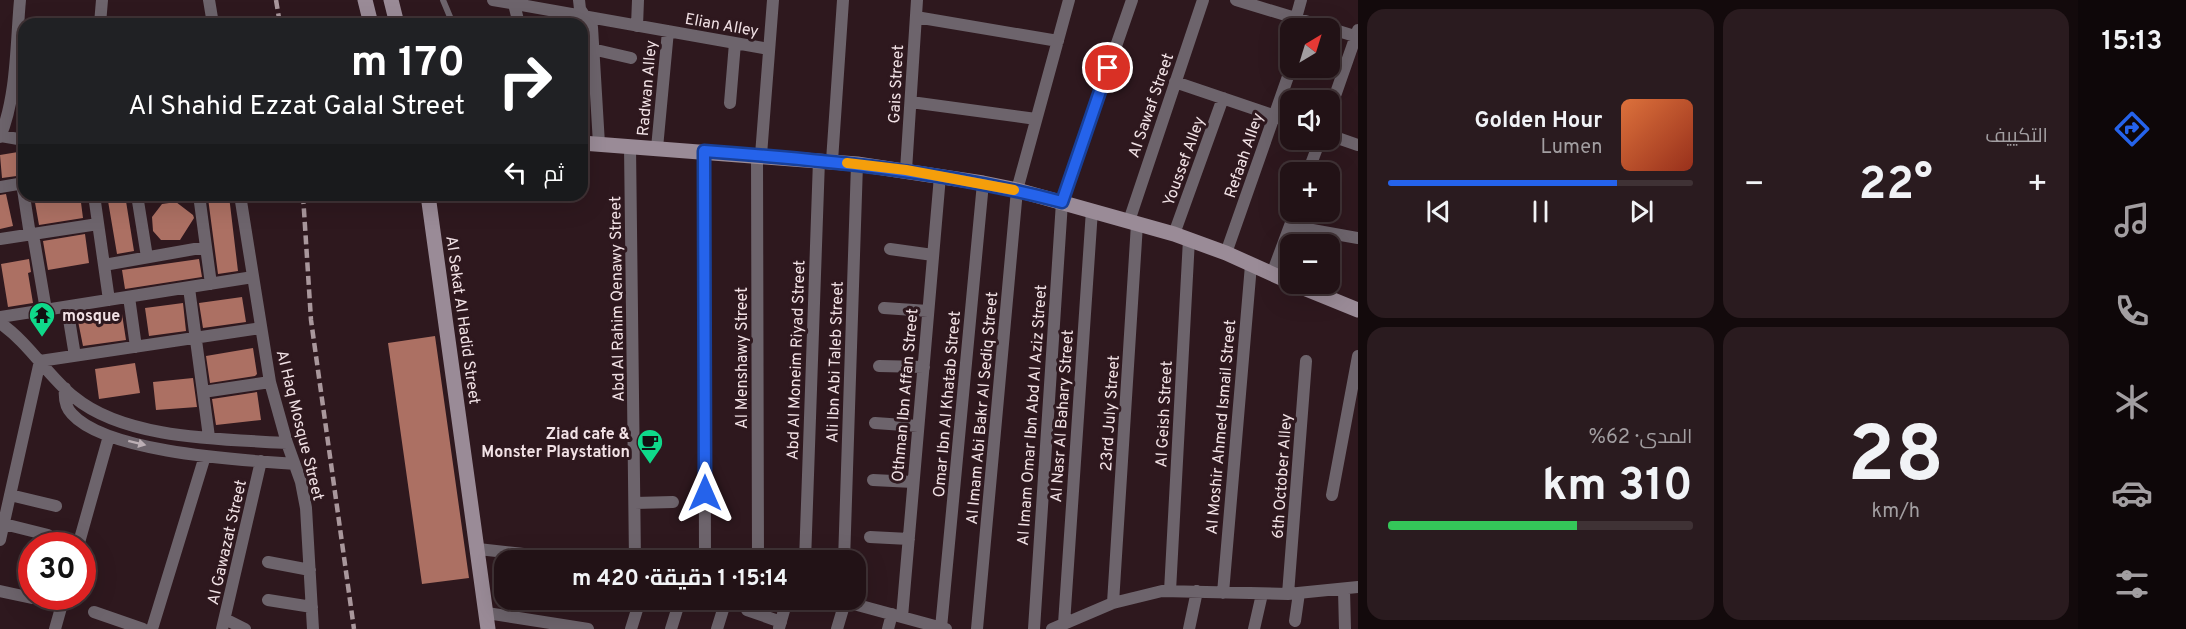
<!DOCTYPE html>
<html lang="ar">
<meta charset="utf-8">
<style>
body{margin:0;font-family:Overpass,Cairo,sans-serif;background:#2a1b1f;color:#f1f3f6;direction:rtl;height:100vh;display:flex;flex-direction:column;font-size:22px;white-space:nowrap}
*{box-sizing:border-box;margin:0}
p{font-size:20px;color:#a29ea1}
.icon{flex:none;width:33px;height:33px;fill:none;stroke:currentColor;stroke-width:2;stroke-linecap:round;stroke-linejoin:round}
.map{position:relative;flex:1;overflow:hidden;direction:ltr}
.side{display:flex;flex-direction:column;gap:9px;padding:9px;background:#130a0c;width:720px}
.side>*{flex:none}
.guide{position:absolute;left:18px;top:18px;width:570px;height:183px;border-radius:18px;box-shadow:0 6px 24px #0002,0 0 0 2px #3f3235;direction:rtl;background:#202124;color:#fff;overflow:hidden}
.needle{width:39px;rotate:38deg}
.buttons{position:absolute;left:1280px;top:18px;display:grid;gap:12px}
.buttons a{display:grid;place-items:center;width:60px;height:60px;border-radius:12px;background:#221216;box-shadow:0 6px 24px #0002,0 0 0 2px #3f3235;font-size:30px}
.speed{position:absolute;left:18px;top:532px;display:flex;gap:12px;font-size:30px;font-weight:700;text-align:center}
.speed>*{display:grid;place-content:center;width:78px;height:78px;border-radius:50%;background:#221216;box-shadow:0 6px 24px #0002,0 0 0 2px #3f3235;line-height:1}
.speed .limit{border:9px solid #d22;background:#fff;color:#111}
.pin{position:absolute;display:grid;place-items:center;width:51px;height:51px;color:#fff;margin:-26px;border:3px solid #fff;border-radius:50%;box-shadow:0 2px 6px #0007}
.me{position:absolute;width:66px;margin:-33px;rotate:0deg;stroke-linejoin:round;filter:drop-shadow(0 0 4px #0008)}
.turn{display:flex;align-items:center;gap:21px;height:126px;padding:0 24px;font-size:27px}
.turn .icon{width:78px;height:78px;stroke-width:2.5}
.turn b{display:block;font-size:42px;line-height:51px}
.then{display:flex;align-items:center;height:57px;padding:0 24px;background:#0003;gap:12px;font-size:22px}
.big{font-size:45px;font-weight:700;line-height:1.1}
.side .tile{flex:1;display:flex;flex-direction:column;justify-content:center;gap:9px;min-width:0;padding:0 21px;border-radius:18px;background:#2a1b1f}
.side .dial{align-items:center;gap:0}
.dial b{font-size:78px;line-height:1}
.song{display:flex;align-items:center;gap:18px}
.cover{width:72px;height:72px;border-radius:9px;background:linear-gradient(135deg,hsl(20 70% 55%),hsl(10 70% 35%))}
.played{height:6px;border-radius:3px;background:linear-gradient(90deg,#2563eb 75%,#3f3235 75%)}
.keys{display:flex;justify-content:space-around;direction:ltr}
.heat{display:flex;justify-content:space-between;align-items:center;font-size:33px;direction:ltr}
.charge{height:9px;border-radius:4px;background:linear-gradient(90deg,#34c759 62%,#3f3235 0)}
.side .tiles{flex:1;display:grid;gap:9px;grid-template-columns:repeat(2,1fr)}
.trip{position:absolute;left:494px;top:550px;width:372px;height:60px;border-radius:18px;background:#221216;box-shadow:0 6px 24px #0002,0 0 0 2px #3f3235;font-weight:700;line-height:60px;text-align:center;direction:rtl}
main{display:flex;flex:1;min-height:0}
.tab-bar{display:flex;flex-direction:column;width:108px;justify-content:space-around;align-items:center;background:#0e0709;color:#a29ea1}
.tab-bar .icon{width:42px;height:42px}
.tab-bar .selected{color:#2563eb}
.tab-bar b{font-size:27px;color:#f1f3f6}
.map>svg:first-child{display:block}
.building{fill:#ac7063}
.lines{fill:none;stroke-linecap:round;stroke-linejoin:round}
.lane{stroke:#6d646c;stroke-width:6}
.street{stroke:#6d646c;stroke-width:12}
.secondary{stroke:#9a8b97;stroke-width:15}
.rail{stroke:#a9979c;stroke-width:4.5;stroke-dasharray:9 4.5;stroke-linecap:butt}
.oneway{fill:#bcafb5}
.route-casing{stroke:#184099;stroke-width:15}
.route{stroke:#2563eb;stroke-width:10}
.slow{stroke:#f59e0b;stroke-width:10}
.labels{text-anchor:middle;stroke-width:6;stroke-linejoin:round;paint-order:stroke}
.street-label{font-size:16px;fill:#f1e1e5;stroke:#2e181e}
.poi-label{font-size:16px;font-weight:bold;fill:#f1e1e5;stroke:#2e181e;text-anchor:start}
</style>
<main>
<nav class="tab-bar">
<b>15:13</b>
<svg class="icon selected" aria-label="directions" viewBox="0 0 24 24"><path d="M12 3l9 9-9 9-9-9zM9 14v-3h6M13 9l2 2-2 2"/></svg>
<svg class="icon" aria-label="music" viewBox="0 0 24 24"><path d="M9 18V5l10-2v13"/><circle cx="6" cy="18" r="3"/><circle cx="16" cy="16" r="3"/></svg>
<svg class="icon" aria-label="phone" viewBox="0 0 24 24"><path d="M5 4h4l2 5-3 2q2 4 5 5l2-3 5 2v4C11 20 4 13 5 4z"/></svg>
<svg class="icon" aria-label="climate" viewBox="0 0 24 24"><path d="M12 3v18M4 7l16 10M4 17L20 7"/></svg>
<svg class="icon" aria-label="car" viewBox="0 0 24 24"><path d="M5 17H2v-5l4-1 3-4h7l3 4 3 1v5h-3M9 17h6M6 11h13"/><circle cx="7" cy="17" r="2"/><circle cx="17" cy="17" r="2"/></svg>
<svg class="icon" aria-label="filters" viewBox="0 0 24 24"><path d="M4 7h16M4 17h16"/><circle cx="9" cy="7" r="2"/><circle cx="15" cy="17" r="2"/></svg>
</nav>
<section class="side">
<div class="tiles">
<div class="tile"><p>التكييف</p>
<div class="heat"><a>−</a><b class="big">22°</b><a>+</a></div>
</div>
<div class="tile">
<div class="song"><i class="cover"></i><div><b>Golden Hour</b><p>Lumen</p></div></div>
<div class="played"></div>
<div class="keys"><svg class="icon" aria-label="previous" viewBox="0 0 24 24"><path d="M18 5L8 12l10 7zM5 5v14"/></svg><svg class="icon" aria-label="pause" viewBox="0 0 24 24"><path d="M8 5v14M16 5v14"/></svg><svg class="icon" aria-label="next" viewBox="0 0 24 24"><path d="M6 5l10 7-10 7zM19 5v14"/></svg></div>
</div>
<div class="tile dial"><b>28</b><p>km/h</p></div>
<div class="tile"><p>المدى · 62%</p><b class="big">310 km</b><div class="charge"></div></div>
</div>
</section>
<div class="map">
<svg width="1358" height="629" viewBox="0 0 1358 629">
<rect width="100%" height="100%" fill="#2e181e"/>
<path class="building" d="M24,151V175L2,178L0,155Z
M6,194L13,226L0,229V195Z
M48,195H80L83,218L39,225L34,197Z
M107,195H125L134,251L117,254Z
M229,196L238,271L218,274L208,198Z
M176,202L193,215L194,218L180,240H161L153,231L152,217L162,204Z
M85,234L89,263L48,270L43,241Z
M29,259L31,272L28,273L33,303L8,307L1,264Z
M199,259L202,277L125,289L122,270Z
M242,297L246,322L203,328L199,303Z
M183,303L186,331L149,336L145,308Z
M122,314L126,340L83,346L78,321Z
M435,336L469,578L422,584L388,343Z
M253,348L257,374L255,376L210,383L206,356Z
M135,363L140,393L99,399L95,369Z
M193,378L197,407L156,410L153,382Z
M257,392L261,420L216,425L212,399Z"/>
<g class="lines">
<path class="lane" d="M443,0L453,24"/>
<path class="street" d="M209,0L213,24
M493,0L769,49
M579,0L580,9L592,27L599,144
M1236,0L1358,37
M514,4L519,24
M916,17L1058,41
M1296,18L1301,0
M100,24L102,0
M637,26L638,0
M592,49L631,58
M1175,82L1290,121
M911,102L1036,119
M730,103L735,43
M1329,113L1358,30
M1329,135L1358,145
M1,136L24,140
M0,137C17,97 16,43 20,0
M630,146L635,561
M657,148L668,31
M704,151L705,561
M757,155L758,561
M761,155L773,0
M832,161L843,0
M906,170L917,0
M1308,172L1320,140
M22,183L30,235
M0,187L24,183
M94,195L109,300
M137,195L147,257
M199,195L211,284
M240,195L270,382L287,443L301,482L306,508L313,629
M1129,221L1203,0
M1290,226L1358,238
M33,234L46,310
M1174,234L1223,98
M0,239L98,224
M890,249L933,255
M1226,253L1291,68
M104,265L206,247
M1272,274L1295,212
M189,288L209,437
M129,297L136,347
M67,307L75,356
M884,308L928,311
M0,317L253,277
M0,323C29,343 47,375 74,397C126,440 223,439 287,443
M879,366L924,367
M65,388C64,398 65,407 72,414C107,453 242,460 294,464
M203,392L270,382
M875,423L918,426
M873,480L913,482
M10,495L56,506
M1332,495L1358,356
M635,503L673,502
M4,524L48,535
M870,537L909,539
M0,540L40,361L261,328
M78,546L109,436
M478,549L588,561
M805,561L819,160
M844,561L857,164
M268,562L310,570
M1344,590L1345,629
M0,591L32,598
M1170,591L1189,239
M1223,593L1251,265
M1288,594L1306,361
M268,600L312,607
M839,600L946,629
M1113,603L1137,224
M747,610L781,622
M94,612L143,629
M487,613L588,629
M902,617L940,176
M225,619L245,629
M1295,621L1299,593
M1064,624L1092,210
M779,628L787,600
M941,628L983,183
M55,629L64,597
M152,629L205,456
M222,629L261,461
M631,629L640,600
M671,629L680,600
M717,629L726,600
M837,629L845,602
M888,629L892,614
M977,629L1017,190L1069,0
M1034,629L1062,202L1132,0
M1052,629L1113,603L1162,591L1288,594L1358,587
M1189,629L1197,591
M1254,629L1262,594"/>
<path class="secondary" d="M365,0L371,24
M391,0L397,24
M582,143L857,164L983,183L1017,190L1174,234L1226,253L1290,282
M428,195L488,629
M1294,284L1358,310"/>
<path class="rail" d="M276,0L280,24
M303,195L311,320L354,629"/>
</g>
<defs><path id="oneway-solid" d="M-6-.8H1V-3.2L6.5 0L1 3.2V.8H-6Z" transform="scale(1.5)"/></defs>
<use class="oneway" href="#oneway-solid" transform="translate(137 443) rotate(14)"/>
<g class="lines">
<g class="route-casing">
<path id="route" d="M705,493L704,151C825,160 944,171 1062,202L1108,68"/>
</g>
<use href="#route" class="route"/>
<path class="slow" d="M847,163L906,170L1014,190"/>
</g>
<defs>
<g id="temple-pin" transform="scale(1.35)"><path d="M0 17L-7.5 6A9.5 9.5 0 1 1 7.5 6Z" fill="#0fd98a" stroke="#2e181e"/><path d="M0-6L5-2H3V0L6.5 2.5H4V6H1.5V3h-3V6H-4V2.5H-6.5L-3 0V-2H-5Z" fill="#111"/></g>
<g id="cafe-pin" transform="scale(1.35)"><path d="M0 17L-7.5 6A9.5 9.5 0 1 1 7.5 6Z" fill="#0fd98a" stroke="#2e181e"/><path d="M-5.5-4.5H6V0H3Q3 3.5 0 3.5H-2.5Q-5.5 3.5-5.5 0ZM3-3.2v2h1.7v-2ZM-6 4.5H4V6H-6Z" fill="#111"/></g>
</defs>
<g fill-rule="evenodd">
<use href="#temple-pin" x="42" y="315"/>
<use href="#cafe-pin" x="650" y="442"/>
</g>
<g class="labels">
<g class="street-label">
<text transform="translate(722 24) rotate(10)" y="6">Elian Alley</text>
<text transform="translate(895 84) rotate(-87)" y="6">Gais Street</text>
<text transform="translate(646 88) rotate(-85)" y="6">Radwan Alley</text>
<text transform="translate(1150 105) rotate(-71)" y="6">Al Sawaf Street</text>
<text transform="translate(1243 155) rotate(-71)" y="6">Refaah Alley</text>
<text transform="translate(1183 161) rotate(-70)" y="6">Youssef Alley</text>
<text transform="translate(616 299) rotate(-91)" y="6">Abd Al Rahim Qenawy Street</text>
<text transform="translate(464 320) rotate(82)" y="6">Al Sekat Al Hadid Street</text>
<text transform="translate(741 358) rotate(-90)" y="6">Al Menshawy Street</text>
<text transform="translate(795 360) rotate(-88)" y="6">Abd Al Moneim Riyad Street</text>
<text transform="translate(834 362) rotate(-88)" y="6">Ali Ibn Abi Taleb Street</text>
<text transform="translate(904 395) rotate(-85)" y="6">Othman Ibn Affan Street</text>
<text transform="translate(946 404) rotate(-85)" y="6">Omar Ibn Al Khatab Street</text>
<text transform="translate(981 408) rotate(-85)" y="6">Al Imam Abi Bakr Al Sediq Street</text>
<text transform="translate(1109 413) rotate(-86)" y="6">23rd July Street</text>
<text transform="translate(1163 414) rotate(-87)" y="6">Al Geish Street</text>
<text transform="translate(1031 415) rotate(-86)" y="6">Al Imam Omar Ibn Abd Al Aziz Street</text>
<text transform="translate(1061 416) rotate(-86)" y="6">Al Nasr Al Bahary Street</text>
<text transform="translate(301 425) rotate(76)" y="6">Al Haq Mosque Street</text>
<text transform="translate(1220 427) rotate(-85)" y="6">Al Moshir Ahmed Ismail Street</text>
<text transform="translate(1281 476) rotate(-86)" y="6">6th October Alley</text>
<text transform="translate(226 542) rotate(-77)" y="6">Al Gawazat Street</text>
</g>
<g class="poi-label">
<text x="62" y="321">mosque</text>
<text x="630" y="439" text-anchor="end">Ziad cafe &amp;<tspan x="630" dy="18">Monster Playstation</tspan></text>
</g>
</g>
</svg>
<div class="buttons">
<a><svg class="needle" viewBox="-14 -14 28 28"><path d="M0-13l5 13h-10z" fill="#e53935"/><path d="M0 13l5-13h-10z" fill="#a29ea1"/></svg></a>
<a><svg class="icon" aria-label="sound" viewBox="0 0 24 24"><path d="M4 9h4l5-4v14l-5-4H4zM17 9q2 3 0 6"/></svg></a>
<a>+</a>
<a>−</a>
</div>
<div class="speed"><div class="limit">30</div></div>
<div class="pin" style="left:1108px;top:68px;background:#d93025"><svg class="icon" aria-label="arrive" viewBox="0 0 24 24"><path d="M6 21V4h12l-3 4 3 4H6"/></svg></div>
<svg class="me" style="left:705px;top:493px" viewBox="-20 -20 40 40"><path d="M0-17L14 15 0 8-14 15z" fill="#2563eb" stroke="#fff" stroke-width="4"/></svg>
<div class="trip">15:14 · 1 دقيقة · 420 m</div>
<div class="guide">
<div class="turn"><svg class="icon" aria-label="right" viewBox="0 0 24 24"><path d="M7 20v-9h11M14 6l5 5-5 5"/></svg><div><b>170 m</b>Al Shahid Ezzat Galal Street</div></div>
<div class="then">ثم<svg class="icon" aria-label="left" viewBox="0 0 24 24"><path d="M17 20v-9H6M10 6l-5 5 5 5"/></svg></div>
</div>
</div>
</main>
